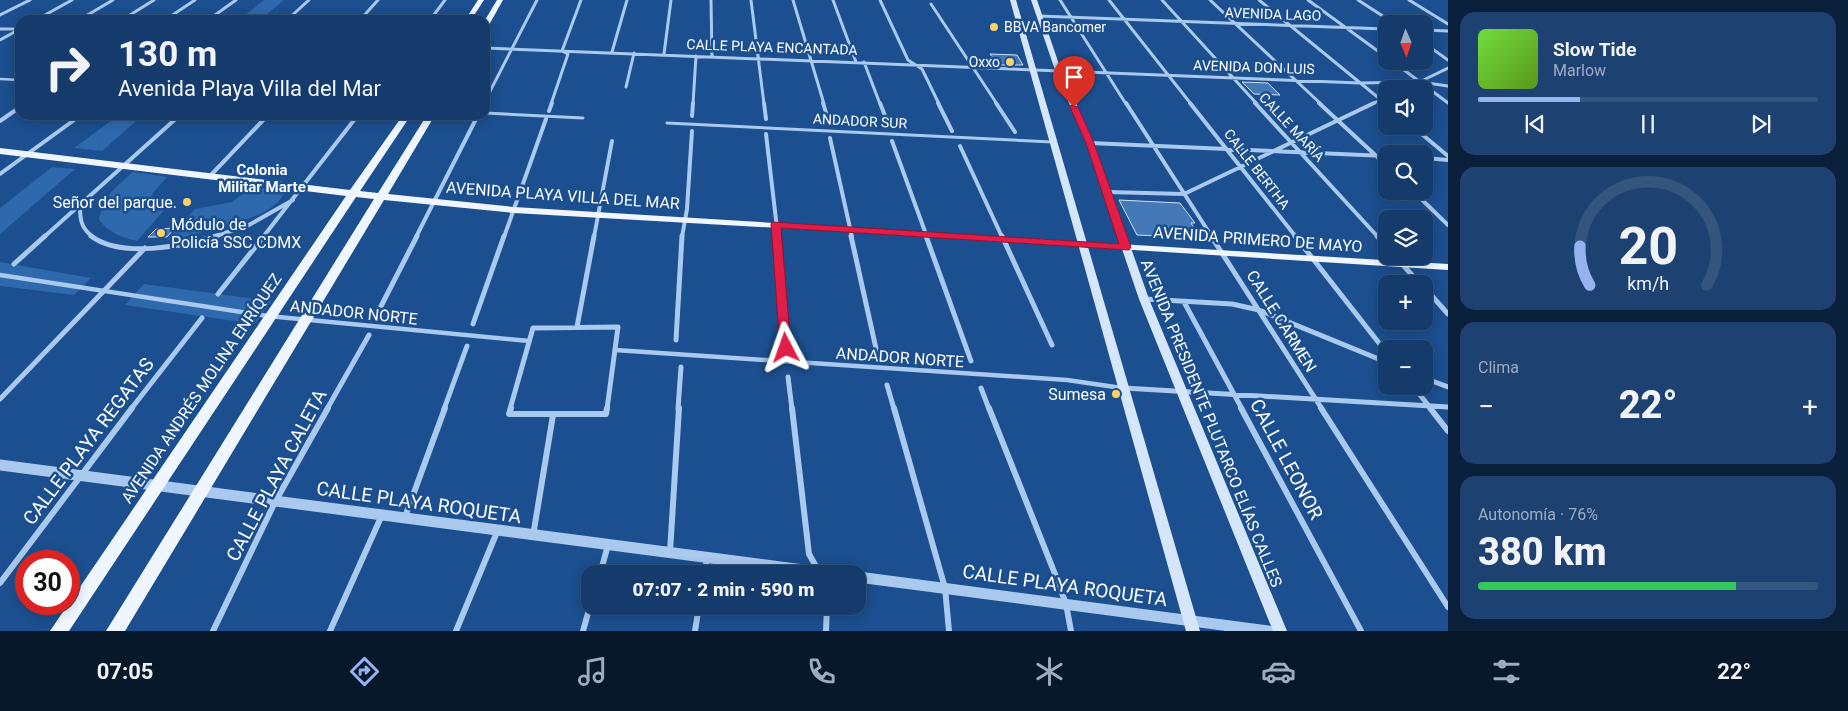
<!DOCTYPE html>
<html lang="es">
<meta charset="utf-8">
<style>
body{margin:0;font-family:Roboto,sans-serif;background:#1d4271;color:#f1f3f6;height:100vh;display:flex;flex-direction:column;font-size:19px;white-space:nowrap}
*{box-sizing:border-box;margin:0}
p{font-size:16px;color:#9dadc1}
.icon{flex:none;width:28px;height:28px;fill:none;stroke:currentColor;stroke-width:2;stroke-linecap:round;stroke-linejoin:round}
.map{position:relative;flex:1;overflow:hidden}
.drawer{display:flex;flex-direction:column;gap:12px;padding:12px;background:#0b203b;width:400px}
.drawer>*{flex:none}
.banner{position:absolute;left:15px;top:15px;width:475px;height:105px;border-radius:15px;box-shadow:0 2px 12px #0003,0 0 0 1px #33557e;background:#143b6b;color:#f1f3f6;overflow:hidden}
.needle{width:32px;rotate:178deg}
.buttons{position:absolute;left:1378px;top:15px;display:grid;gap:10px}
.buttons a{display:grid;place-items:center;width:55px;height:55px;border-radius:10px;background:#143b6b;box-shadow:0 2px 12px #0003,0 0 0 1px #33557e;font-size:25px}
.speed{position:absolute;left:15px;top:550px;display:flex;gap:10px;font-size:25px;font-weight:700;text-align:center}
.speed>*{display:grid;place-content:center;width:65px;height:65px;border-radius:50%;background:#143b6b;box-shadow:0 2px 12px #0003,0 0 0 1px #33557e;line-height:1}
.speed .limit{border:8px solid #d22;background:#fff;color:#111}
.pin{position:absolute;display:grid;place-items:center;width:42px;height:42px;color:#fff;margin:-51px -21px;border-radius:50% 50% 50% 0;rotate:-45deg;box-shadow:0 0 5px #0007}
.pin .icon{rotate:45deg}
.me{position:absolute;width:55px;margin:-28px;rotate:356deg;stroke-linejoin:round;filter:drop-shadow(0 0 4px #0008)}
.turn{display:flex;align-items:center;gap:18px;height:105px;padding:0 20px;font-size:22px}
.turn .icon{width:65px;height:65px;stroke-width:2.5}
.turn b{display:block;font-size:35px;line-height:42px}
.big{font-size:38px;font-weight:800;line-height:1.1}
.drawer .card{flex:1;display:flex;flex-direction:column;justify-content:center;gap:8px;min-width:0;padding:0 18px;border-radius:15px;background:#1d4271}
.drawer .dial{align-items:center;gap:0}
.dial svg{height:130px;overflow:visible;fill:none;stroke:#33557e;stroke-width:7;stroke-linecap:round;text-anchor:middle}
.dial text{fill:#f1f3f6;stroke:none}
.song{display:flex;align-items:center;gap:15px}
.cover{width:60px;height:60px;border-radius:8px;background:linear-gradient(135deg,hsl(100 70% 55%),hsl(90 70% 35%))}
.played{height:5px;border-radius:2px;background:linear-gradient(90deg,#95b2f1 30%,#33557e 30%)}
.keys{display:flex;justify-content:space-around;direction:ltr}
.heat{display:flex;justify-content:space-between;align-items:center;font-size:28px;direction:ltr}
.charge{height:8px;border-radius:4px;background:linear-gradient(90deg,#34c759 76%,#33557e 0)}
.trip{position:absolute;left:581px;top:565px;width:285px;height:50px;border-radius:15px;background:#143b6b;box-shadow:0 2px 12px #0003,0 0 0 1px #33557e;font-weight:800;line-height:50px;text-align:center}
.menu{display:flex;height:80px;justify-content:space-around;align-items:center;background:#08182b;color:#9dadc1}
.menu .icon{width:35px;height:35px}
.menu .selected{color:#95b2f1}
.menu b{font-size:22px;color:#f1f3f6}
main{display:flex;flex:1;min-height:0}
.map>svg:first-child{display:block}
.green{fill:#2e69ad}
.building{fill:#4478b7;stroke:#cfe3fa}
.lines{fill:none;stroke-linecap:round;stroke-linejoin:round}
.pedestrian-far2{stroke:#a9c9ee;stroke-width:2.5}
.pedestrian-far1{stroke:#a9c9ee;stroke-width:3}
.pedestrian{stroke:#a9c9ee;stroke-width:4.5}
.minor-far3{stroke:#a9c9ee;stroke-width:3}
.minor-far2{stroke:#a9c9ee;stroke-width:4}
.minor-far1{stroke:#a9c9ee;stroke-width:5}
.minor{stroke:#a9c9ee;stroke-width:6}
.tertiary{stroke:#a9c9ee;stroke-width:11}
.secondary{fill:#d6e6fa;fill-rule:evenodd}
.primary{fill:#f0f6ff;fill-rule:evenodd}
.route{fill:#e11d48;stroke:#92132f}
.poi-dot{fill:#ffd166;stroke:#1b4f8f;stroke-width:2}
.labels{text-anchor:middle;stroke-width:5;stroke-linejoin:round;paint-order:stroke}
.far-street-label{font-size:14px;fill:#fff;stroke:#1b4f8f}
.far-poi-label{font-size:14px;fill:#fff;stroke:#1b4f8f;text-anchor:start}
.far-neighbourhood-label{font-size:15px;font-weight:bold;fill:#fff;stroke:#1b4f8f}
.street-label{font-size:16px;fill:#fff;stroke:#1b4f8f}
.poi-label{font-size:16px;fill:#fff;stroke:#1b4f8f;text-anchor:end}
.near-street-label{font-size:19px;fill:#fff;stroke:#1b4f8f}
</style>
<main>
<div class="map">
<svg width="1448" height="631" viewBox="0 0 1448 631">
<rect width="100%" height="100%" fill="#1b4f8f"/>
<path class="green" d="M264,0H284L260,20H239Z
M119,115H143L102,151L74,148Z
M52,167L75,169L0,234V208Z
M133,172L167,177L152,194L153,204L165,209L137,241C120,237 110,233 99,220C104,195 114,189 133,172Z
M252,187L286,191C283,195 280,200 277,203C259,221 192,235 166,241L195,209L232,202Z
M0,262L91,278L74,295L0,286Z
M144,284L271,301L255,324L125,305Z"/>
<path class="building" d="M990,54L1017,55L1023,65H999Z
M1242,82L1268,83L1280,95L1254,94Z
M1119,200L1180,203L1195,223H1191L1200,238L1137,235Z
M175,228L167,237H148L156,229Z"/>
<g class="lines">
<path class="pedestrian-far2" d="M0,79L20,80"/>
<path class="pedestrian-far1" d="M485,113L583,118
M667,123L1052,142"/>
<path class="pedestrian" d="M0,275L268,316L529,341
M615,350L1067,380L1122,388"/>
<path class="minor-far3" d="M711,0L712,57
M751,0L764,104
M793,0L824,104
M833,0L856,62
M880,0L908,60L922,69L939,104
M1060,0L1126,104
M1109,0L1191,104
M1162,0L1257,104
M1210,0L1321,104
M1259,0L1386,104
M1308,0L1386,57
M1358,0L1395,24
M1409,0L1448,24
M931,4L997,104
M0,15L30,0
M1039,16L1386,29
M36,20L72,0
M79,20L113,0
M122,20L154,0
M165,20L195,0
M208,20L236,0
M287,20L309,0
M360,20L378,0
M430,20L445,0
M0,29H20
M1424,30L1448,31
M0,40L20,29
M1424,43L1448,60
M485,48L1360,83L1420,82L1448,86
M612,52L627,0
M664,54L671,0
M1392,61L1448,103
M864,62L880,104
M626,87L634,53
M1405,89L1448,68
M485,101L537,0
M551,104L568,54L562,51L581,0
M693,104L696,56
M1372,104L1386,97"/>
<path class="minor-far2" d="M764,103L766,119
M823,103L829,122
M880,103L889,126
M938,103L952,131
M996,103L1015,132
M1126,103L1212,237
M1190,103L1296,237
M1255,103L1378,237
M1319,103L1386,165
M1384,103L1386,104
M549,111L552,103
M692,116L693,103
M0,121L20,107
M1412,126L1448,156
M766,134L778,237
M830,138L852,237
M892,141L927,237
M1090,143L1386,156
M960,146L1002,237
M1424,158L1448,160
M0,174L81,115
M210,176L268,115
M1413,191L1448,225
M1107,192L1184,194L1374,103
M80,206C80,220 81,228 93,237
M44,237L180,115
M213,237L249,225L293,200
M263,237L358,115
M416,237L476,119
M504,237L546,119
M594,237L612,141
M682,237L687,209L692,131"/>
<path class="minor-far1" d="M91,236C122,259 183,246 217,236
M778,236L786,348
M851,236L877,353
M926,236L971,361
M1002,236L1052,345
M1211,236L1322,409
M1295,236L1386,352
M1377,236L1386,246
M1395,256L1420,284
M14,264L45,236
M1424,287L1448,314
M218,294L264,236
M1145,299L1232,304L1259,310L1386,362
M1184,302L1242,409
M377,314L417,236
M473,324L504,236
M577,327L594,236
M676,340L682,236
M788,377L792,409
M1424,378L1448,387
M887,385L894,409
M1413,386L1431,409
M981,388L989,409
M1124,388L1448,407
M0,399L145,248
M131,409L202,318
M327,409L369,335
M444,409L467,346
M510,409L533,328L618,327L607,409
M678,409L681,367"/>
<path class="minor" d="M511,408L509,414H606L607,408
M792,408L809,554L818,570
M894,408L945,588L949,631
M989,408L1055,574L1066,604L1071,631
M1241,408L1361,631
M1321,408L1448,607
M1430,408L1448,431
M405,517L445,408
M533,536L553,415
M670,552L679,408
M600,574L608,545
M705,574L707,557
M0,583L132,408
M213,631L275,502L328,408
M330,631L382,515
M456,631L497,532
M583,631L590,606
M695,631L699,606
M826,631L827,606"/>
<path class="tertiary" d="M0,465L834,574
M858,577L1268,631"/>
<path class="secondary" d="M1010,0H1016L1200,631H1186Z
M1031,0H1037L1061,70L1094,143L1149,299L1287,631H1273L1139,299L1086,143L1055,70Z"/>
<path class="primary" d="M478,0H484L471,20H465Z
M497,0H503L489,25L485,27V20Z
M403,115H411L360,191L378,193L427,115H435L388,194L514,207L1448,264V270L850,232L514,213L384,200L125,631H106L374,199L356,197L69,631H50L346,196L0,154V148L350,190Z"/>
</g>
<path class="route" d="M1071,105L1078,107L1094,143L1131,247L1129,250L781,228L791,348L790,351H781L780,348L771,224L772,222L1119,244L1086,143L1070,107Z"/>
<g class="poi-dot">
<circle cx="994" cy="27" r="5"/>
<circle cx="1010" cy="62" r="5"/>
<circle cx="187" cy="202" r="5"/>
<circle cx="161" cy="233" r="5"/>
<circle cx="1116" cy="394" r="5"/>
</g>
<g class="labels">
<g class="far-street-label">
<text transform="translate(1273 14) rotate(2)" y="5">AVENIDA LAGO</text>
<text transform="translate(772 47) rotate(2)" y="5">CALLE PLAYA ENCANTADA</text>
<text transform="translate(1254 67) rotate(2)" y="5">AVENIDA DON LUIS</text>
<text transform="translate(860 121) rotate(3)" y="5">ANDADOR SUR</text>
<text transform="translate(1292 127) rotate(47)" y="5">CALLE MARÍA</text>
<text transform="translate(1257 169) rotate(52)" y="5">CALLE BERTHA</text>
</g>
<g class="far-poi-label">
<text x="1004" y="32">BBVA Bancomer</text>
<text x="1000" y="67" text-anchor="end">Oxxo</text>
</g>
<g class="far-neighbourhood-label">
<text x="262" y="175">Colonia<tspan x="262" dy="17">Militar Marte</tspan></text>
</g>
<g class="street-label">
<text transform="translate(563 195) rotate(4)" y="6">AVENIDA PLAYA VILLA DEL MAR</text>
<text transform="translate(1258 239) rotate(4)" y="6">AVENIDA PRIMERO DE MAYO</text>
<text transform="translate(354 312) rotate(6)" y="6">ANDADOR NORTE</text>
<text transform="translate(1282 321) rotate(58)" y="6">CALLE CARMEN</text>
<text transform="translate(900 357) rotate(4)" y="6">ANDADOR NORTE</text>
<text transform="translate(201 388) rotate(-56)" y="6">AVENIDA ANDRÉS MOLINA ENRÍQUEZ</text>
<text transform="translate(1212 423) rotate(68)" y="6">AVENIDA PRESIDENTE PLUTARCO ELÍAS CALLES</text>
</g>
<g class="poi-label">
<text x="177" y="208">Señor del parque.</text>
<text x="171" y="230" text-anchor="start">Módulo de<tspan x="171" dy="18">Policía SSC CDMX</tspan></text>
<text x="1106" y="400">Sumesa</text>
</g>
<g class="near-street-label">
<text transform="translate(88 441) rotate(-53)" y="7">CALLE PLAYA REGATAS</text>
<text transform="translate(1287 459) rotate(62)" y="7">CALLE LEONOR</text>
<text transform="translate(276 475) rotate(-62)" y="7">CALLE PLAYA CALETA</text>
<text transform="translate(419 502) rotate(8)" y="7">CALLE PLAYA ROQUETA</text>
<text transform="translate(1065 585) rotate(8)" y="7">CALLE PLAYA ROQUETA</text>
</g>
</g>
</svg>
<div class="buttons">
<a><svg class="needle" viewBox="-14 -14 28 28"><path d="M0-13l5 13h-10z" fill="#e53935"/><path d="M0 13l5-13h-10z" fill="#9dadc1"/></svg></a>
<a><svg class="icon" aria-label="sound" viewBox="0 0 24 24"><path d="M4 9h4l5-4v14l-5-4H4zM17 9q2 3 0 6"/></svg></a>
<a><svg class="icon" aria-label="search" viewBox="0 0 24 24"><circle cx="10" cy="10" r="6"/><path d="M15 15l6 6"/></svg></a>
<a><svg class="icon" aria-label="layers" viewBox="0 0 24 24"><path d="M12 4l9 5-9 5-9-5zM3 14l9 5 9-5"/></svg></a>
<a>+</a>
<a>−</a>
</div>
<div class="speed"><div class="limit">30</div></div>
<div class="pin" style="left:1074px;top:107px;background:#d93025"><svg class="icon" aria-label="arrive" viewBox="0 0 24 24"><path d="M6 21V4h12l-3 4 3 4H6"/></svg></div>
<svg class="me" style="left:786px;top:348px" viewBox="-20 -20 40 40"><path d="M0-17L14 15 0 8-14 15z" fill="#e11d48" stroke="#fff" stroke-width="4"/></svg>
<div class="trip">07:07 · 2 min · 590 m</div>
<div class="banner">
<div class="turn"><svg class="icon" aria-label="right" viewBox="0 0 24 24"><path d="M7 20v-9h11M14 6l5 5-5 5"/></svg><div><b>130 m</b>Avenida Playa Villa del Mar</div></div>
</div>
</div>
<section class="drawer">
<div class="card">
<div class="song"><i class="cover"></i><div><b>Slow Tide</b><p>Marlow</p></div></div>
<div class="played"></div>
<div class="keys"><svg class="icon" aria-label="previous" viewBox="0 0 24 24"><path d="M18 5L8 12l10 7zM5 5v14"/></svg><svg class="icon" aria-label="pause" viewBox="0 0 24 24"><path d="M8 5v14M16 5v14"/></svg><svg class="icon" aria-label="next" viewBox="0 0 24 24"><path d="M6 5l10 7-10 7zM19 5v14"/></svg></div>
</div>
<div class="card dial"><svg viewBox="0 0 100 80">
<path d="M14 69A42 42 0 1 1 86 69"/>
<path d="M14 69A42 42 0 0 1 8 45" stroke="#95b2f1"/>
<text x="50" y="56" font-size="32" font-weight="700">20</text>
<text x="50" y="72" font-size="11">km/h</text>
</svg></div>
<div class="card"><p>Clima</p>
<div class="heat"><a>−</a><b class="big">22°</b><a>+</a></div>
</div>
<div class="card"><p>Autonomía · 76%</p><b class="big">380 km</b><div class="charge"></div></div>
</section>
</main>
<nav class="menu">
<b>07:05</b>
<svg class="icon selected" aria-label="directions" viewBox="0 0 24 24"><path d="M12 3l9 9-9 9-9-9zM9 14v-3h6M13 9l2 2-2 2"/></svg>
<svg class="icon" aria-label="music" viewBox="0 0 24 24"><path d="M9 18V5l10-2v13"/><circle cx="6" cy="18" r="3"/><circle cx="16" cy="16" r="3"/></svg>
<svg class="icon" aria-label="phone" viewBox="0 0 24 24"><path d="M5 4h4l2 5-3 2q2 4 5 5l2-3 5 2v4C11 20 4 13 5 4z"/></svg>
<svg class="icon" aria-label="climate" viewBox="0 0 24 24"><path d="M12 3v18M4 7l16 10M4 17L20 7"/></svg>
<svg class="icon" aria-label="car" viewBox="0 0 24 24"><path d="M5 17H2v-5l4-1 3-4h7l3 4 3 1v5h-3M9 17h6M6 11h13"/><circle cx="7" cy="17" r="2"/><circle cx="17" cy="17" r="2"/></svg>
<svg class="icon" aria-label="filters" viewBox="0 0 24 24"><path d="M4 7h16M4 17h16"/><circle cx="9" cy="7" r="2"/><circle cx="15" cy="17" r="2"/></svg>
<b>22°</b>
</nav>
